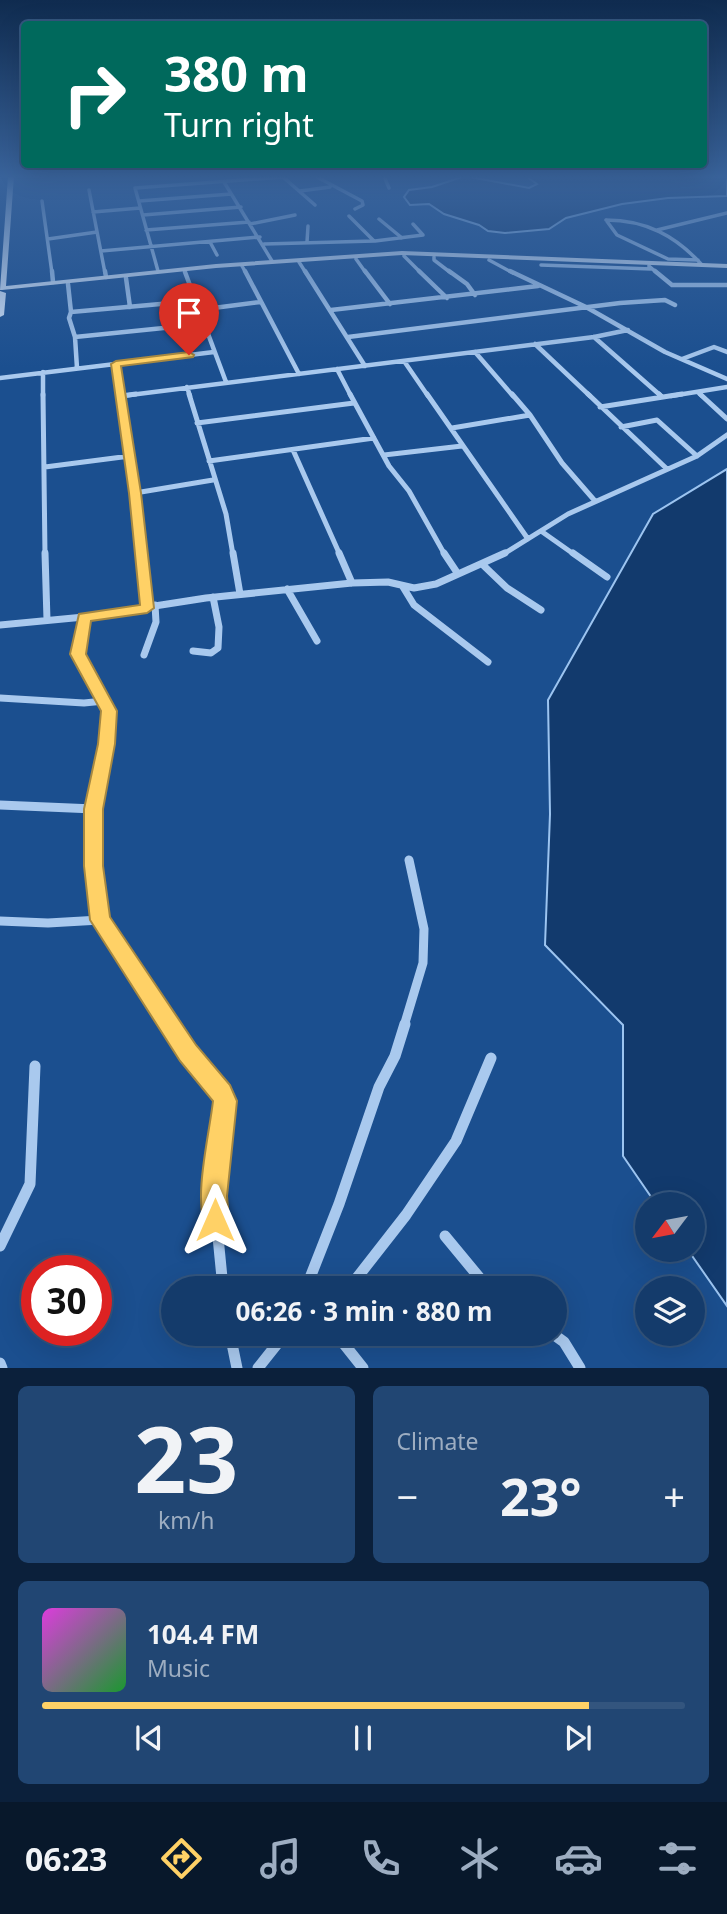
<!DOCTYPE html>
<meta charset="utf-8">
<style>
body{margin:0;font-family:"Noto Sans",sans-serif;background:#214673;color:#f1f3f6;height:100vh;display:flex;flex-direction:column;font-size:26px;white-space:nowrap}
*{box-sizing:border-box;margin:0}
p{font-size:23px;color:#9dadc1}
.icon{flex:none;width:38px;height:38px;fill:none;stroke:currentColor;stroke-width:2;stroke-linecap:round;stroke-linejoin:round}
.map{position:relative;height:1368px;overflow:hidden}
.sheet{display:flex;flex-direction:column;gap:18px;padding:18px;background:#0b203b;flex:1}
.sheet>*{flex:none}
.banner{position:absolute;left:21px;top:21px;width:686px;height:147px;border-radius:7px;box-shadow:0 7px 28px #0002,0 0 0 2px #33557e;background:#00695c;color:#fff;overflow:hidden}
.needle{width:46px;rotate:238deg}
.fabs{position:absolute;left:635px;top:1192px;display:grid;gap:14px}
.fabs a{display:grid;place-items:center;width:70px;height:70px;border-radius:50%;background:#143b6b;box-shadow:0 7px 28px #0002,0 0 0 2px #33557e;font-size:35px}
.speed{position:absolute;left:21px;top:1255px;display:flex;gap:14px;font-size:35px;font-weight:700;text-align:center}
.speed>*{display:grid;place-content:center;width:91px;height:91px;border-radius:50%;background:#143b6b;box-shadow:0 7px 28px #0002,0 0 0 2px #33557e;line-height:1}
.speed .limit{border:10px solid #d22;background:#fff;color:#111}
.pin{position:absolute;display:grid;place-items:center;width:60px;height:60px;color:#fff;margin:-72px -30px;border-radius:50% 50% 50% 0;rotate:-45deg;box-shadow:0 0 7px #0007}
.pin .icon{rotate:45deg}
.me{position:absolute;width:77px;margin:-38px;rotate:0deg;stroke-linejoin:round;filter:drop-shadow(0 0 5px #0008)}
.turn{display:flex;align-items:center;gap:24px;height:147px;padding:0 28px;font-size:32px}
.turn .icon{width:91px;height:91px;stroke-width:2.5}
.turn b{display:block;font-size:49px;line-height:60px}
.big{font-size:52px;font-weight:700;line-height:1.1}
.sheet .card{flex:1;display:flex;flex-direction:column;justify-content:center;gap:10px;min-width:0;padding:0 24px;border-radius:10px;background:#214673}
.sheet .dial{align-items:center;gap:0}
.dial b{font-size:91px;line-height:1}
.song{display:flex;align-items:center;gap:21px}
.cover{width:84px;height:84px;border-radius:10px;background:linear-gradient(135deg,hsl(300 70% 55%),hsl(130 70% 35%))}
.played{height:7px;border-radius:4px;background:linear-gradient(90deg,#ffd166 85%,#33557e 85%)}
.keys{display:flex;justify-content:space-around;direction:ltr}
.heat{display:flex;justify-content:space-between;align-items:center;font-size:38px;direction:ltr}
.sheet .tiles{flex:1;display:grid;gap:18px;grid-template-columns:1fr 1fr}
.card:last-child{grid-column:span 2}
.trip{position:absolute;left:161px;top:1276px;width:406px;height:70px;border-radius:35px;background:#143b6b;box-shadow:0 7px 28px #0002,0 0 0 2px #33557e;font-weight:700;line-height:70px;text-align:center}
.tabs{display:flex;height:112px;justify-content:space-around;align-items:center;background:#08182b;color:#9dadc1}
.tabs .icon{width:49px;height:49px}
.tabs .on{color:#ffd166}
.tabs b{font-size:32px;color:#f1f3f6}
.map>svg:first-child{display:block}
.water{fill:#123a6d;stroke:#9cc4f0;stroke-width:2}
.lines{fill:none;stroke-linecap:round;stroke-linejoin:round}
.street-far5{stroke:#a9c9ee;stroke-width:3.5}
.street-far4{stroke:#a9c9ee;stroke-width:4.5}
.street-far3{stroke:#a9c9ee;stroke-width:5}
.street-far2{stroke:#a9c9ee;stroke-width:7}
.street-far1{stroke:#a9c9ee;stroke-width:9}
.street{stroke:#a9c9ee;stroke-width:11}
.secondary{fill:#d6e6fa;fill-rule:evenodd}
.route{fill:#ffd166;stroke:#a68842;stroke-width:2}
</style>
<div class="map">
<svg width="727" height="1368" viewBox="0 0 727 1368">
<rect width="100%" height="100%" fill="#1b4f8f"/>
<path class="water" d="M465,176L529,188L537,184L526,176H727V196L668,198L622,204L566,218L549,229L505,233L488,231L479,225L444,214L429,204L410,205L404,197L409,190L432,187Z
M727,469V1306L688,1250H693V1204H656L623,1156V1025L545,945L550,814L548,700L653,514Z"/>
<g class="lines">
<path class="street-far5" d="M315,176L362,201L363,205L355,209
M384,176L389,188
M224,182L272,261
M89,190L105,273
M300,191L330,187
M42,201L52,273
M139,201L231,194
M93,212L140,208
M143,215L241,207
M349,216L374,241
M379,219L402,238
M606,220C646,220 676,236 702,265
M606,220L617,235L668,259L698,260
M250,224L295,215
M146,230L249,222
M657,230L727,213
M48,239L97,232
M375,241L423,235L413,224
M210,242L217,255
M307,242L308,226
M264,244L374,241
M101,251L260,237
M404,256L421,273
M434,257V260L451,273
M356,259L366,273
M489,260L513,273
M299,262L306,273
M541,265L652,269
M242,266L246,273
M649,266L657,273
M158,271L135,188L283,177L315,205"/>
<path class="street-far4" d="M52,271L53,282
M105,271L106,277
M245,271L299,374
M305,271L365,366
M365,271L390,304
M419,271L447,298
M449,271L467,284L475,295
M510,271L586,307L665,352L727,379
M655,271L672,285H727
M185,272L226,382
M126,278L130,307
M68,284L71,312L69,318L75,337L77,368
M198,310L260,302
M331,310L538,286
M71,312L194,301
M75,337L203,324
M348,337L620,303L665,300L675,305
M594,337L661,396
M535,344L590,396
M475,352L513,396
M682,359L714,347L727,352
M404,361L428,396
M115,364L120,396
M337,369L351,396
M43,372V396
M0,378L214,352
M187,387L190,396
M698,392L702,396
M122,396L594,337L628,330
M671,396L727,387"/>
<path class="street-far3" d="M43,394L45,555
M120,394L141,555
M189,394L226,514L233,555
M350,394L389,466L409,491L445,555
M427,394L528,539
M512,394L530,415L562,463L595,501
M588,394L667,469
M659,394L662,397
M700,394L727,419
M121,396L136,394
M600,407L682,394
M197,423L354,403
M621,427L657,420L697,456
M452,428L530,415
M293,450L340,555
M384,455L462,446
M209,461L374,438
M45,467L130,456
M135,493L213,480
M541,531L575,555
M502,555L568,514L697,456L727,435"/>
<path class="street-far2" d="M45,553L47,620
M141,553L147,608
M233,553L240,594
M339,553L352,583
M444,553L458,574
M573,553L607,577
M483,565L507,588L541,610
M403,587L414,605L488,662
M287,589L317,641
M84,617L78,654L109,711L103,761
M0,625L84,617L206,598L352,583L388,582L414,588L436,584L505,553
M193,651L211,653L218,648L219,627L213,597
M144,655L156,622L155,605
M0,698L84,703L104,701"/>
<path class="street-far1" d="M103,759L94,809L93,867L100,920L170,1026
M0,805L94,809
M0,921L48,923L100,920
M404,1026L423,963L424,929L409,860"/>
<path class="street" d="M169,1024L188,1053L222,1093L225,1101L214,1196L223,1288
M445,1236L488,1288
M0,1246L30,1184L35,1066
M306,1288L339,1204L379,1087L395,1056L405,1024
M349,1288L406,1215L456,1141L491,1058
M230,1334L237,1368
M336,1334L363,1368
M553,1334L564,1342L580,1368
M0,1363L2,1368
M258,1368L285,1334"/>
<path class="secondary" d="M8,176H14L6,286L216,264L402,251L727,264V268L402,255L216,268L2,290H0Z
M0,291L6,293L4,315L0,317Z"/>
</g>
<linearGradient id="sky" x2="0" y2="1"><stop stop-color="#0f2b4f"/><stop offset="0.48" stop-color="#39639b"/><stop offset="1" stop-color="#39639b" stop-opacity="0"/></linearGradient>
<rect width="727" height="368" fill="url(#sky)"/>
<path class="route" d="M189,352L194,355L193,357L121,366L141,493L154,608L147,613L91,621L86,654L117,711L115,744L103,809V866L110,917L196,1045L230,1085L237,1101L227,1196L229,1220L225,1230L215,1234L206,1230C193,1197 209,1137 213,1101L180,1061L90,920L84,866V809L98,744L101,711L70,654L79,614L140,605L129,493L111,364L116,361Z"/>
</svg>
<div class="fabs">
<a><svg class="needle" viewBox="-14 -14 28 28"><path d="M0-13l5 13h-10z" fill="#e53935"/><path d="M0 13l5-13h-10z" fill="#9dadc1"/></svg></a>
<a><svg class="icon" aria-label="layers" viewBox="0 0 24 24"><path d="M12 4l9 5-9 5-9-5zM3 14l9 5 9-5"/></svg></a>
</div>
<div class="speed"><div class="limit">30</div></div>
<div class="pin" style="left:189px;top:355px;background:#d93025"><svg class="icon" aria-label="arrive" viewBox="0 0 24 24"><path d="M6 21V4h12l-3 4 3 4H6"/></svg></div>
<svg class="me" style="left:215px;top:1220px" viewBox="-20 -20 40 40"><path d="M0-17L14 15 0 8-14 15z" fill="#ffd166" stroke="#fff" stroke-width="4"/></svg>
<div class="trip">06:26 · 3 min · 880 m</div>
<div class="banner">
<div class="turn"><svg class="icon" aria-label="right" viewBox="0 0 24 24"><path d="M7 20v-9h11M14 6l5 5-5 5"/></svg><div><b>380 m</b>Turn right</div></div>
</div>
</div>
<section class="sheet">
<div class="tiles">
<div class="card dial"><b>23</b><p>km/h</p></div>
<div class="card"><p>Climate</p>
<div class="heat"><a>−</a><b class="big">23°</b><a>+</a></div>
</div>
<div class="card">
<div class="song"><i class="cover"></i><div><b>104.4 FM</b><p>Music</p></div></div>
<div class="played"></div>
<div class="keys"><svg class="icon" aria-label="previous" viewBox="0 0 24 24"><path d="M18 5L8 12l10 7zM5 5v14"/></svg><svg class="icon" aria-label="pause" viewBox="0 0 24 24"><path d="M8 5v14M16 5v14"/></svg><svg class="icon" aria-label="next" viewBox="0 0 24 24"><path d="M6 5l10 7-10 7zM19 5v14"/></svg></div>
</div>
</div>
</section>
<nav class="tabs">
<b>06:23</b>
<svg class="icon on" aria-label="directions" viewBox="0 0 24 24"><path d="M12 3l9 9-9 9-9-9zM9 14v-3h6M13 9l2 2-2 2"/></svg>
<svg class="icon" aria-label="music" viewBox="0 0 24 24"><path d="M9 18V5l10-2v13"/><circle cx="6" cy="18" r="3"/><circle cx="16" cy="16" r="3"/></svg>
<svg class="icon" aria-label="phone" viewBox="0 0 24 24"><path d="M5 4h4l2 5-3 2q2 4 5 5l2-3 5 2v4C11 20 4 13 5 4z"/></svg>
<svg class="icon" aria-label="climate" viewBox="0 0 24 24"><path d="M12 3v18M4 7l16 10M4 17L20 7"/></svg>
<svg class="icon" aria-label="car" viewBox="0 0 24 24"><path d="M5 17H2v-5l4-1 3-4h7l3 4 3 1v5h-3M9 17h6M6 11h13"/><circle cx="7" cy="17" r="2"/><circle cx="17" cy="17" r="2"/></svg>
<svg class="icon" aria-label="filters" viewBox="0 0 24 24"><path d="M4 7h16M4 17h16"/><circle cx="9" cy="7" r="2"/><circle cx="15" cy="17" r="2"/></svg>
</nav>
